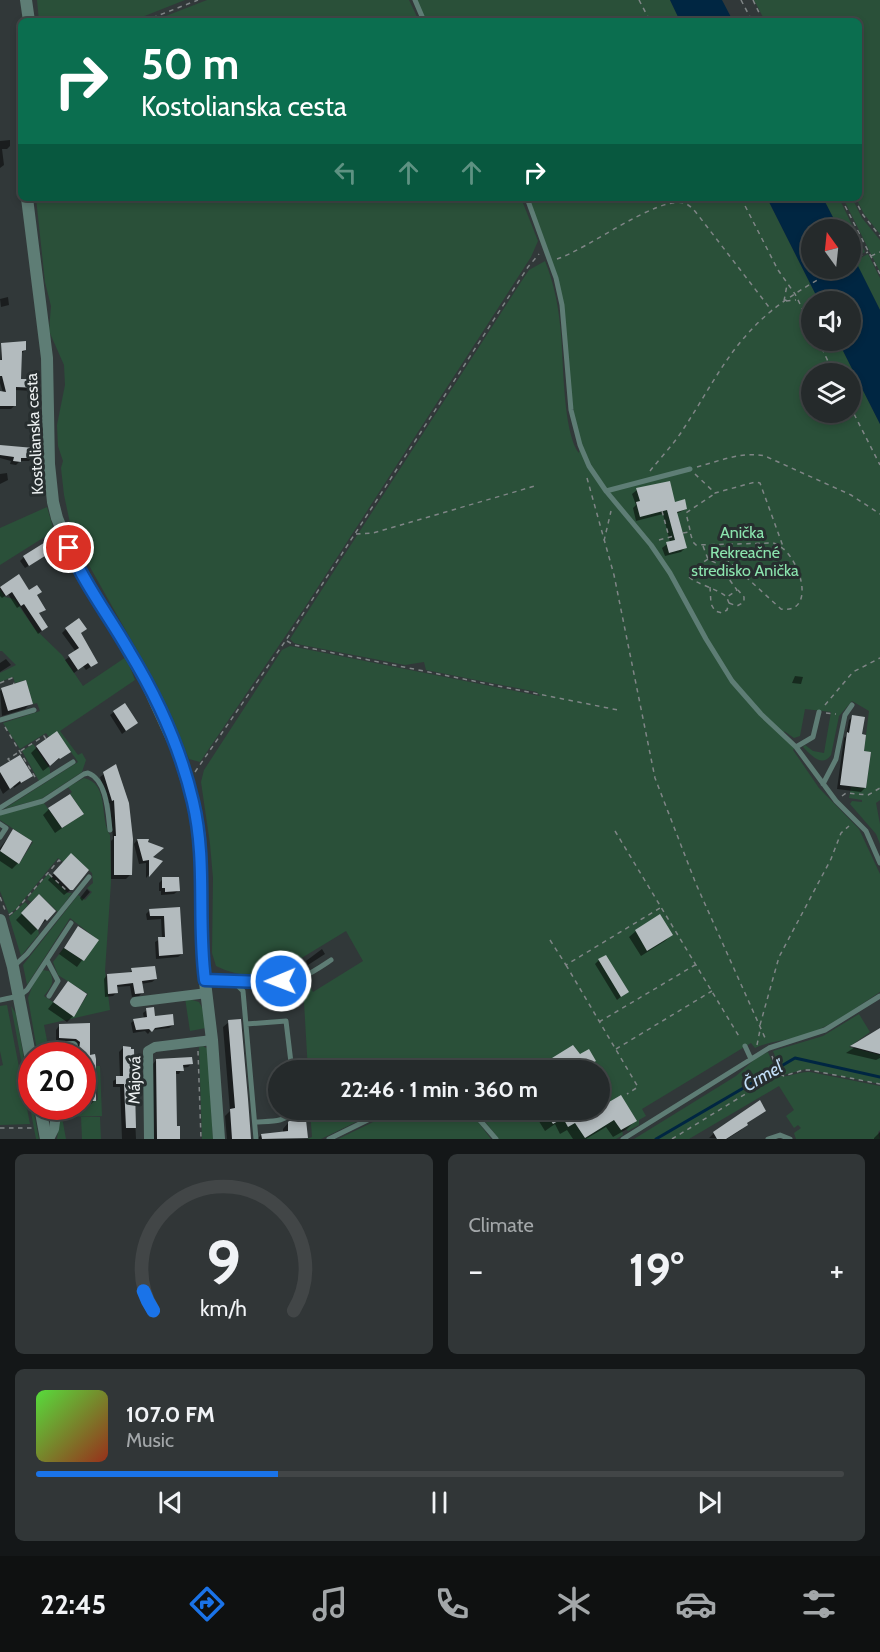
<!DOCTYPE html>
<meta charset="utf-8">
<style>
body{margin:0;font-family:Cabin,sans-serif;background:#313637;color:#f1f3f6;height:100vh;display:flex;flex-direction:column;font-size:22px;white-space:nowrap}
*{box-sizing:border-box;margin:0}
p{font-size:20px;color:#a3a7a9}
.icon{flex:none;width:33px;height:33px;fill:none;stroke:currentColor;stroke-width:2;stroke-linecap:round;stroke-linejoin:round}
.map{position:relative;height:1139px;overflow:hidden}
.panel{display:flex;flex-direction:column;gap:15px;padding:15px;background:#141718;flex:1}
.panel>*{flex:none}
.hud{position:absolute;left:18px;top:18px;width:844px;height:183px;border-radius:9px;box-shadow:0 3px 9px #0003,0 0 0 2px #424647;background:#0b6e4f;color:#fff;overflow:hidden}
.needle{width:39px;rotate:345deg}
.buttons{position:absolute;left:801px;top:219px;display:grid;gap:12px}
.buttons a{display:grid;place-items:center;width:60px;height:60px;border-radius:50%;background:#252a2b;box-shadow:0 3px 9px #0003,0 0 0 2px #424647;font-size:30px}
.speed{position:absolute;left:18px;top:1042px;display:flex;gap:12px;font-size:30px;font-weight:700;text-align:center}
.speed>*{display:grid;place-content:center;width:78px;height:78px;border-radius:50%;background:#252a2b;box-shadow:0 3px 9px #0003,0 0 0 2px #424647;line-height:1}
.speed .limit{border:9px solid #d22;background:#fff;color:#111}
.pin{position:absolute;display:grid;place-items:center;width:51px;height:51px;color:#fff;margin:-26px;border:3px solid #fff;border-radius:50%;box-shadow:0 2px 6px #0007}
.me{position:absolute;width:66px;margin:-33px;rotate:269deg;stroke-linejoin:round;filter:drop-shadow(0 0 4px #0008)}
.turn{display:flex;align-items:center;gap:21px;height:126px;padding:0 24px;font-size:27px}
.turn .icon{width:78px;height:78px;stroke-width:2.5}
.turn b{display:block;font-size:42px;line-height:51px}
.lanes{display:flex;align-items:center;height:57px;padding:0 24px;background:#0003;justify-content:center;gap:30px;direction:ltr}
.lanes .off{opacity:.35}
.big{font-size:45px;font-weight:700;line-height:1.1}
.panel .widget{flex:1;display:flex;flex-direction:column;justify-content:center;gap:9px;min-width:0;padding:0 21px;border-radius:9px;background:#313637}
.panel .dial{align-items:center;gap:0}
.dial svg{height:156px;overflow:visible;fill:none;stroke:#424647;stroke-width:7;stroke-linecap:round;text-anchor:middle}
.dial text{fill:#f1f3f6;stroke:none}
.song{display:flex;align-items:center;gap:18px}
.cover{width:72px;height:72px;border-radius:9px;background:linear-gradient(135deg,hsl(110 70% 55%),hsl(10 70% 35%))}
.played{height:6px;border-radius:3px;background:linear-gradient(90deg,#1a73e8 30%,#424647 30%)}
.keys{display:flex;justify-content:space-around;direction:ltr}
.heat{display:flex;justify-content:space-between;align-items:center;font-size:33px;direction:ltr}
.panel .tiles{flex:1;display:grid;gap:15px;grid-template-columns:1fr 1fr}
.widget:last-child{grid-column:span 2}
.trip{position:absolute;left:268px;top:1060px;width:342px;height:60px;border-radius:30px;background:#252a2b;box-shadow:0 3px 9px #0003,0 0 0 2px #424647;font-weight:700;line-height:60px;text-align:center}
.dock{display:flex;height:96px;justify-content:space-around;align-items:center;background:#0f1111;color:#a3a7a9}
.dock .icon{width:42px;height:42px}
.dock .active{color:#1a73e8}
.dock b{font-size:27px;color:#f1f3f6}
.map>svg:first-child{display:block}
.green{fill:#2a5039;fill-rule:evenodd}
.water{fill:#002642}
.shadow{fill:#0007}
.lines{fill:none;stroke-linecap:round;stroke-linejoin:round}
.stream{stroke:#002642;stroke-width:3}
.building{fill:#b3bbbe}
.path{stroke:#7f8586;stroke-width:1.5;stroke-dasharray:4.5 4.5;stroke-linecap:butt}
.service{stroke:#5e7d75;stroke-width:5}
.minor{stroke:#5e7d75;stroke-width:10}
.tertiary{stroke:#5e7d75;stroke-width:12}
.route-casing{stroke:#114b97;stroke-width:15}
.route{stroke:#1a73e8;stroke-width:10}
.labels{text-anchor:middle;stroke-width:6;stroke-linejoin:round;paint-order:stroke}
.street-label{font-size:16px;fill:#ecf0f1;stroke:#272e2f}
.park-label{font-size:16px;fill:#8be4ae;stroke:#272e2f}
.water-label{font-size:18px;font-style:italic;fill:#c2def7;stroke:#272e2f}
</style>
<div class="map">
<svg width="880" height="1139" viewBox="0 0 880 1139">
<rect width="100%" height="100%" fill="#313839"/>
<path class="green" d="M37,0H185L132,21H39Z
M207,0H409L419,21H153Z
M415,0H670L680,21H425Z
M754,0H880V234L864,214L856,198H860V21H765Z
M36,198H521L538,241L531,257L305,607L200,762L189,759L157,686L73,537L64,495L61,468L63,461L58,446L57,425L65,385L64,365L49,331L51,306L45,282Z
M527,198H767L819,301L812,302V340L838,341L880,424V800L876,803L880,824V844L876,834L850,804L852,801L862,802V800L849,798L851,787L866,788L871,753L864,751L869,711L852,701L839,716L831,755C822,768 811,755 803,747L805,745L813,751L824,753L831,712L805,709L800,736L794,738L784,731L785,736L796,747L793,750L819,788L859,829L880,874V992C855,1008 830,1028 801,1036C785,1041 770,1041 755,1048L751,1043L642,1109L646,1116L639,1120V1125L628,1131L625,1128L622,1130L623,1135L616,1139H499L476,1110H600V1071H477L484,1063L465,1071H308L303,985L307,982L313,992L363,961L346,931L295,962L299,970C275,980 240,978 216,966L212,953L213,878L210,844L201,782L204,770L282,650L290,646L540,696L537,692L426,670L424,662L405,665L302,645L294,643L290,639L521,282L529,270L545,261C553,281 558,303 560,325C564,355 562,431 579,453L580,445L575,424L559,292ZM812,374H850V412H812Z
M823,198H839L865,252L854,258L851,252L850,230L839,229Z
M843,198H852L862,218L880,240V272Z
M868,254L880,278V310L855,261Z
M47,507L54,531L0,565V528Z
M0,590L5,597L14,599L35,629L62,655L83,686L126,657L135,680L60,731L78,755L82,753L86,760L82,772L41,799L4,809L78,762L57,732L49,737L46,733L20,749L3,723L40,711L37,703L33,704L26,680L15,683L13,677L0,682V673L16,665L2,651H0Z
M33,744L50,769V774L39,781L22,751Z
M84,778C110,784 99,818 110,835L111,882L105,971L110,1010L44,1025L50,1056H38L28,998L32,987L42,970L49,971C56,981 51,987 44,996L74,1016L88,994L58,975L53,962L64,948L84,961L98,940L70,918L27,985L23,965L78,895L85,900L92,892L87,888L93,883L92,873L71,854L63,862L58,858L16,909L9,914L0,891V851L19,864L33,842L0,820V815L44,803L62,828L84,814L70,794L72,792L68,787Z
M48,874L68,893H72L58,912L39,894L31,902L27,899Z
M25,902L28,905L21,913L38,930L39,934L21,956L9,917Z
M185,998L199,1002L204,1011L206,1028L190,1031Z
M7,1005L30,1124L0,1125V1066L3,1065L0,1051V1006Z
M11,1006L16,1014L31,1097L32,1107H33L39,1139H36Z
M859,1014L870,1032L849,1047L880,1055V1084L806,1069L783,1075L782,1074L773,1051L823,1036Z
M203,1046L208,1049L213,1139H202L199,1047Z
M768,1052L778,1076C790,1078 798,1071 810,1072L880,1086V1130L878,1132L880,1139H796L794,1133L801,1128L798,1125L794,1128L786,1116L794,1110L779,1086L689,1139H634L736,1076L756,1058Z
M96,1066H100L102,1116L62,1117L66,1139H57L61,1107H82L83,1101L98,1100Z
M310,1110H381L321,1139H307L312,1137Z
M398,1110H469L491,1139H338Z
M81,1117H100L101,1139H82Z"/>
<path class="water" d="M670,0H722L733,21H680Z
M767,198H823L839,229L812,230V268H850L851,252L880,310V424L838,341L850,340V302L819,301Z"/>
<path class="shadow" d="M10,140V146L7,149H2L4,165L0,168V141Z
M8,297L9,305L1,307L0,299Z
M1,345L25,350L21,354L20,380L36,387L33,391L15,390L14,406L11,409H0V393H3L0,383Z
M0,446L33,457L29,461H20L16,465L10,464L11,461L0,458Z
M7,473L8,480L0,484V474Z
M637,490L686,509L676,514L685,548L681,552L665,556L662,548L670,542L663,514L636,521L633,508L636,505L632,494Z
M47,555L25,568L20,561L24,557Z
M18,576L29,592H40L36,596L44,609L38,614L43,630L38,634L20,606L17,608L8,594L2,598L0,596V588Z
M66,629H85L80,634L92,666L86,670L83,666L74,673L65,660L76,652L62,633Z
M6,659L11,665L0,672V663Z
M795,676L803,677L801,684L792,683Z
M2,689L31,703L25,709L2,716L0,691Z
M114,712L136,723L122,734L110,715Z
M853,716L861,735L865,788L861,792L837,789L844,738L846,736L849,720Z
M37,747L69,751L43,771L31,753Z
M115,766L130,875L126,879H111V841L113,839L110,803L108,804L100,777Z
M0,769L31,776L14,788L13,786L3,794L0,788Z
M49,809L82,814L55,833L43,815Z
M13,831L18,863L12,869L0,861V848Z
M137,840H147L151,857L161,861L146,878V863L139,864L134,844Z
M71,855L72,889L64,895L48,880Z
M163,879L178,891L174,894L161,895V891H159V883Z
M87,889L90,892L82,901L80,898Z
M39,896L46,920L31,935L16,920Z
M179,908L182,954L178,957L156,959L155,942L162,938L161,919L147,920L146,914L150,910Z
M79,928L97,940L77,967L59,954Z
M636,931L671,935L665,941L641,956L629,937Z
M322,949L325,954L308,965L306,961Z
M599,960L627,992L617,1000L595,964Z
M132,970L156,979L152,982L141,984L142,993L139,996L132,997L130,986L116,987V993L113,996L105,997L104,979L107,975L128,974Z
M68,983L73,1016L67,1022L48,1009Z
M287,997H294L293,1007H286Z
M147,1010L154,1018L173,1025L169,1028L151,1030L148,1034L145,1031L133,1033L131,1023L134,1020L144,1019L143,1013Z
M229,1022L251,1139H227L225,1116L230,1111L223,1027Z
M89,1024L88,1056L95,1100L91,1104L82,1105V1056H69L76,1054L77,1050L72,1042L56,1041V1030L59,1026Z
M879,1031L880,1058L876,1060L846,1053Z
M123,1048L132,1051L136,1139H122L120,1087H113V1081L120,1077L119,1052Z
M156,1060L191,1064L188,1067L182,1068L179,1074H174L176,1127L179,1139H154L153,1064Z
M600,1090L609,1104L635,1121L627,1129L613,1137L606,1127L586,1139H573L567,1130L560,1134L555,1124L545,1131L532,1110H600Z
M764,1110L746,1124L741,1130L727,1139L709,1138L714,1133Z
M288,1123L307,1138L257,1139L261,1135L283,1133V1129Z
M880,1132V1139H874V1138Z"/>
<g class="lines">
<path class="stream" d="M656,1139L795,1058L880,1077"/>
</g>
<path class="building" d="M26,341V350L22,351L21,379H38V388L16,387V406H0V391L6,392L2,376H0V360H2L1,343Z
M0,445L34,448L35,449L34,458H21V462L13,461L14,457L0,455Z
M670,481L675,502L685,499L687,509L677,512L687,548L669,553L666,542L675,540L667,510L640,517L636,502L640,501L636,488Z
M47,541L53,551L29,566L23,556Z
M19,574L29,590L37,585L42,592L37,595L46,610L39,613L48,627L42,631L24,604L21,606L12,592L6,596L0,587Z
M79,618L87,629L81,633L98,663L91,667L88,663L78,670L68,655L79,648L65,628Z
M26,680L33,704L8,711L1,688Z
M125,703L138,723L126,731L113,711Z
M852,715L865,717L862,734L866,735L864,751L871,752L866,788L840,785L847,732L849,733Z
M57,731L71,752L60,759L59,758L50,766L36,746Z
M20,755L33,776L21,783L20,781L10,789L0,772V767Z
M116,764L129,803L133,839L132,875H114V836H116L114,800L112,801L103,772Z
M70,794L84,814L62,828L48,808Z
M13,829L32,841L19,864L0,851Z
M137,839H149L148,842L164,848L153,857L163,861L149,877V860L143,861Z
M71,853L89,870L73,890H70L53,873Z
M162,877H179L180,891L165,892V888H162Z
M39,894L56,911L47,921L45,919L38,930L21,913Z
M180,907L183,954L159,956L158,937H165L164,916H150L149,909Z
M660,914L673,935L647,951L635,930Z
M78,926L99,940L84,961L64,948Z
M606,955L629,992L621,997L598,959Z
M155,966L157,979L142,981L144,993L135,994L133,983L117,985L118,993L108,994L107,974L132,972L131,968Z
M68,981L87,994L74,1017L53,1002Z
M154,1007L155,1016L173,1014L174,1025L155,1028L152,1032L149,1029L136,1030L133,1019L147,1017L146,1008Z
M241,1019L248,1099L251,1139H232L230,1109L235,1108L228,1020Z
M90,1023V1055L95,1054L96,1059V1101H82V1078L87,1077L86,1056H70L69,1054L79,1050L80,1042L76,1039L59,1038V1024Z
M880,1028V1054L850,1046L857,1042Z
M573,1045L580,1054L589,1049L596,1061L587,1066L590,1071H531Z
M123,1046L131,1047V1049H134L136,1128H126L124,1084H116V1076H123Z
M192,1057L193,1064L183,1065L184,1071H176L177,1126H180V1139H157L156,1059Z
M600,1087L609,1102L621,1095L637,1121L621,1130L614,1120L585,1138L575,1123L568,1127L563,1118L553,1124L544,1110H600Z
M760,1100L766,1111L747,1123L748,1125L726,1139H717L713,1132Z
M306,1120L308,1138L262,1139L261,1134L288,1131V1122L289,1121Z"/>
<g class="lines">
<path class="path" d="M639,0L650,21
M741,0L752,21
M753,0L763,21
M144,21L198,0
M741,198L778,270L795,294L812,328
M841,198L880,274
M854,198L863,215L880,236
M871,256L880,252
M557,259C588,249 657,196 684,203C690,205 694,210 698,215L772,311
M850,261L868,252
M784,301L787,285
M786,301L796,300
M818,340L834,374
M850,406L880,465
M697,467C719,461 743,451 765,456L851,495L880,514
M650,471C661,457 675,443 684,428C706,395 724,358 752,329C776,303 807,286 838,268
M695,474L715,493L755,482L760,483L784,549
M587,478L614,575L655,778L696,884L766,1040
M662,511L669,537
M690,530L686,513L714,494
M683,533L690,532L693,542L696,545L773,543C799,550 819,615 781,609L711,545
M356,534L373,533L535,486
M659,540L674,536
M604,541L611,511
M703,546L708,559L718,564L737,590L727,597C716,588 696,584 689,577L691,571L708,559
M710,587L711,604L715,611L722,613L727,610L729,603L727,598
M729,603L737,606L744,602V597L738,590
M287,641L294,645L618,710
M0,683L12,678L14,684
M825,705L853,672L880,658
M826,713L836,714
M5,727L35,777
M10,761L8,759L44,736L46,739
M195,772L286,640L528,267L539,254
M842,796L846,793L868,795L880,788
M615,831L740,1038
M49,874L67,891
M0,897L5,910
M9,915L17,909L59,860L62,863
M550,940L566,965L660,908
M566,965L638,1087L627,1094
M599,1022L695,965
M760,1025L779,957L831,859L841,833L849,826
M757,1045L760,1030
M616,1049L712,991
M198,1051L201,1139
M772,1056L779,1074
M22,1071L29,1107
M780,1074L784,1076L803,1070H810L880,1084
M0,1128H32
M672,1139L778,1074"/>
<path class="service" d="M415,0L424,21
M527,198L556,278L562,305L571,410L580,445L589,466L606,491L651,545L670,573L706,639L732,681L761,714L796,747L836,801L866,831L880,863
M606,491L690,469
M0,720L34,710
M796,747L813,737L819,712
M823,784L836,759L845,715L852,705
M0,808L73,762
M0,813L43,801L84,774L88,773C107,780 108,813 110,830
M0,824L6,828L0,837
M47,960L58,981L49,996
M13,967L27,954L89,877
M206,980C237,981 273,988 302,977C312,973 322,966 331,960
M233,981L243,991L256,1139
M0,1000L19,996L27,990L71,923
M246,1024L286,1021L292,1071
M745,1046L751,1059
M472,1071L484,1065
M471,1110L496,1139
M255,1122C271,1121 285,1123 295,1110
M329,1139L388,1110
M623,1139L769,1048L825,1030L880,996
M768,1139L780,1135L790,1139"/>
<path class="minor" d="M135,1002L207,993
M57,1056L56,1047L73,1046
M49,1139L54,1129L57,1107
M149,1139L148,1051L155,1047L212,1040"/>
<path class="tertiary" d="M26,0L29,21
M27,198L47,358L49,464L53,502L57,518L74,559L146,682L177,750L193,802L200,837L203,965L212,1040L219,1139
M0,920L13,967L32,1065
M40,1107L46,1139"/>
</g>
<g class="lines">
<g class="route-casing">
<path id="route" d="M69,548C85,585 109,616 129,651C157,697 181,750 193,802C207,861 197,920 205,980L262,982L281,981"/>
</g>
<use href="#route" class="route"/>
</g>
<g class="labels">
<g class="street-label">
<text transform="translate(34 434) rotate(-93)" y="6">Kostolianska cesta</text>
<text transform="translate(134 1080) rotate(-89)" y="6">Májová</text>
</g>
<g class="park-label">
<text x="742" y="538">Anička</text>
<text x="745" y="558">Rekreačné<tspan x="745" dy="18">stredisko Anička</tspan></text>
</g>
<g class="water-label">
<text transform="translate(763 1076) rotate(-30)" y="6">Črmeľ</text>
</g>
</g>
</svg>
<div class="buttons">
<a><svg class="needle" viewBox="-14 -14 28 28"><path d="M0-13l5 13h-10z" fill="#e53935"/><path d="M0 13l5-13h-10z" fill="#a3a7a9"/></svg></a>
<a><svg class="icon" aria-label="sound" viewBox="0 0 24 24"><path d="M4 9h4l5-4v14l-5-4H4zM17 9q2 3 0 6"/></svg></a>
<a><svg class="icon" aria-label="layers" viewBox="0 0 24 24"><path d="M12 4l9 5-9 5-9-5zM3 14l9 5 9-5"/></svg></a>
</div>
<div class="speed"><div class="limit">20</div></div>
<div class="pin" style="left:69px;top:548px;background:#d93025"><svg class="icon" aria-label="arrive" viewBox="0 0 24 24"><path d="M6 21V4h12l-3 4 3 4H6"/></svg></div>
<svg class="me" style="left:281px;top:981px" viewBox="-20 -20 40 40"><circle r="17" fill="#1a73e8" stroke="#fff" stroke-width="3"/><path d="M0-11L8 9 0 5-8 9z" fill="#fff"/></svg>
<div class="trip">22:46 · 1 min · 360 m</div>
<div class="hud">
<div class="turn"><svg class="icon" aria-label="right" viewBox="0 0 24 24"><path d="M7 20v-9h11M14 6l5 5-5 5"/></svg><div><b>50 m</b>Kostolianska cesta</div></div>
<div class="lanes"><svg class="icon off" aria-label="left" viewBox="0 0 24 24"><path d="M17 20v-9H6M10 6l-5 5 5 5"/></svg><svg class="icon off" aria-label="ahead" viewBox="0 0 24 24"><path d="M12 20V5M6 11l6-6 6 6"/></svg><svg class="icon off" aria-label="ahead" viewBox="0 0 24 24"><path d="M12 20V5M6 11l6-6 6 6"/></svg><svg class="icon" aria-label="right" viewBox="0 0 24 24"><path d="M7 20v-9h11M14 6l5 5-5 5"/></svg></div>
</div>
</div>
<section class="panel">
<div class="tiles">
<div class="widget dial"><svg viewBox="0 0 100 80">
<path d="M14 69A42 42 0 1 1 86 69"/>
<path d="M14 69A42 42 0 0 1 9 59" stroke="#1a73e8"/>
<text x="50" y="56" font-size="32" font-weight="700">9</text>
<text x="50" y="72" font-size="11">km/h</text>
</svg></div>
<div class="widget"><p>Climate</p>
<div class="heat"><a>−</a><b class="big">19°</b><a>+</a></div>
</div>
<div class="widget">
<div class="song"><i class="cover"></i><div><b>107.0 FM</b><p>Music</p></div></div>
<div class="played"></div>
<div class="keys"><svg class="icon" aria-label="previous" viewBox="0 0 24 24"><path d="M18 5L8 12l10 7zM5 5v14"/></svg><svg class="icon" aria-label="pause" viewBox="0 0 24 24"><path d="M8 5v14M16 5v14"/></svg><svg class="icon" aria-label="next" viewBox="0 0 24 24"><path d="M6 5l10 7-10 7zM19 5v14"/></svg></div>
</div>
</div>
</section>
<nav class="dock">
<b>22:45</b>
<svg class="icon active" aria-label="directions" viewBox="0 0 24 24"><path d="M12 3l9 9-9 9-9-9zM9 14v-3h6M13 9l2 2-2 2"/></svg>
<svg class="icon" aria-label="music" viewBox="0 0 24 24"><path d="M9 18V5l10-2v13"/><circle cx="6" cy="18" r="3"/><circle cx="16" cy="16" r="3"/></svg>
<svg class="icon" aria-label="phone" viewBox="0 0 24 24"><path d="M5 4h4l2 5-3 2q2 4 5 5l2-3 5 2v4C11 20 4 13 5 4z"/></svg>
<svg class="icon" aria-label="climate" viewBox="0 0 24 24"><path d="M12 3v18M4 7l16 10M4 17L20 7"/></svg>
<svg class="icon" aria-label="car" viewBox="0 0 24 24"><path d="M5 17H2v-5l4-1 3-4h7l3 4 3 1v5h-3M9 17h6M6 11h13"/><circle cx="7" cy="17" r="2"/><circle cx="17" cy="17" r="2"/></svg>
<svg class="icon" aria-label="filters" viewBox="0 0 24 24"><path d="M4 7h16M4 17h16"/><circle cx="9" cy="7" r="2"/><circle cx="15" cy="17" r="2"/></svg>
</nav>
